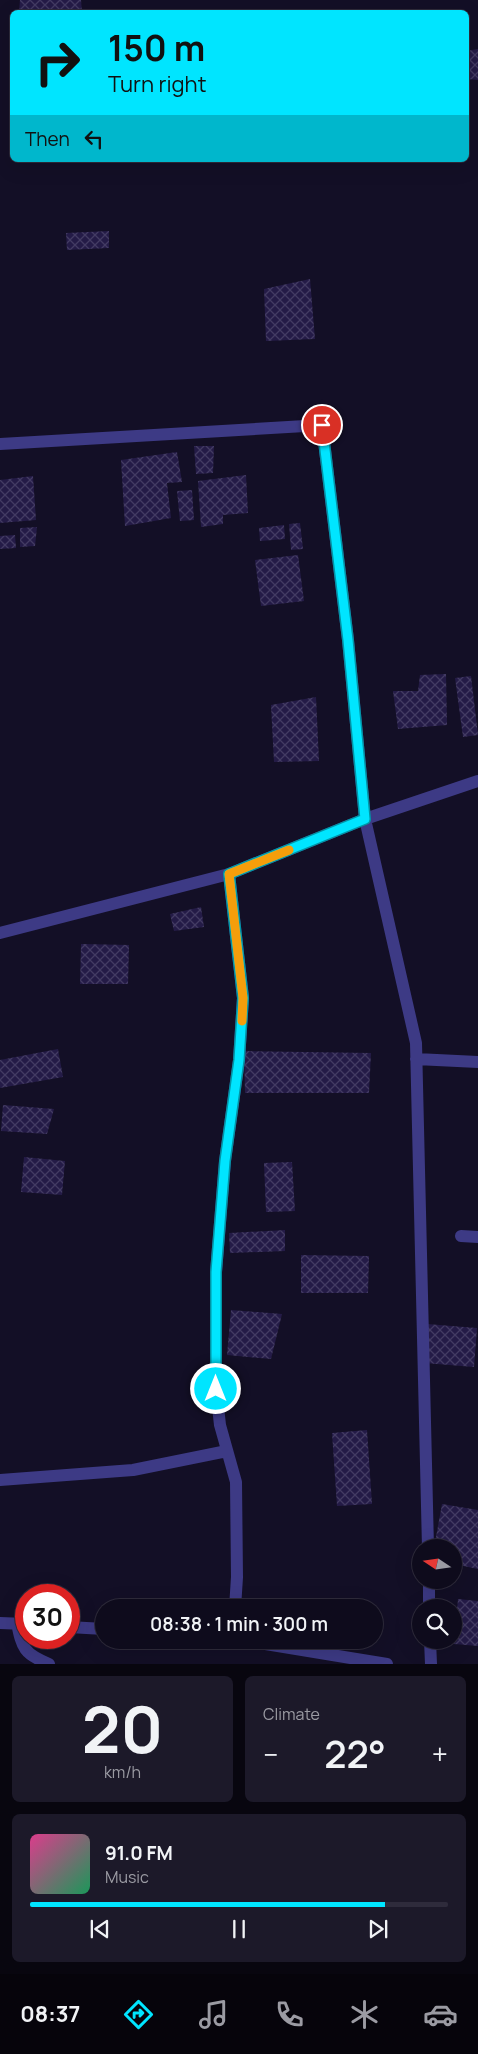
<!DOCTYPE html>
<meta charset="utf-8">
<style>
body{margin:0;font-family:Manrope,sans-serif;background:#1c1929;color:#f1f3f6;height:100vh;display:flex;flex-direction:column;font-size:19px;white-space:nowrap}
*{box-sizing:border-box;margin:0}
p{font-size:16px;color:#9b9ba3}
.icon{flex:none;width:28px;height:28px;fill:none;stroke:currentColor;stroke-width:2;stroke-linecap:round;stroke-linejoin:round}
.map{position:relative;height:1664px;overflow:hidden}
.side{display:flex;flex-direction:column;gap:12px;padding:12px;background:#08060f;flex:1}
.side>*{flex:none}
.banner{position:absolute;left:10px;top:10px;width:459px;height:152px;border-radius:8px;box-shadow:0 5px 20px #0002,0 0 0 1px #2e2b3b;background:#00e5ff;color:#111;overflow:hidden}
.needle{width:32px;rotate:283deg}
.fabs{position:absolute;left:412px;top:1539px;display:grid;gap:10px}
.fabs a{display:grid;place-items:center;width:50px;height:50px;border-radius:50%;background:#0e0b1c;box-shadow:0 5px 20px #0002,0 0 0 1px #2e2b3b;font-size:25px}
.speed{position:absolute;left:15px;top:1584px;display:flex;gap:10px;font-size:25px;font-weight:700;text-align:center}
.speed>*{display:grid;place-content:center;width:65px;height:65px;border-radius:50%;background:#0e0b1c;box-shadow:0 5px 20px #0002,0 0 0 1px #2e2b3b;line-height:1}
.speed .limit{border:8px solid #d22;background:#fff;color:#111}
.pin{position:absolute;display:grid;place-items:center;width:42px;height:42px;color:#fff;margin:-21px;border:2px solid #fff;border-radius:50%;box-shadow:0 1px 5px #0007}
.me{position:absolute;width:55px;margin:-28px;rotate:0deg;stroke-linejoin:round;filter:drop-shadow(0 0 4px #0008)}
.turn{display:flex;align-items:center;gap:18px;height:105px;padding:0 15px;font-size:22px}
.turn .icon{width:65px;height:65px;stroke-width:2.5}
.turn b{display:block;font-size:35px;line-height:42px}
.then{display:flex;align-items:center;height:48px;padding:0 15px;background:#0003;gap:10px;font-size:19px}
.big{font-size:38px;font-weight:600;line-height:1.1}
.side .tile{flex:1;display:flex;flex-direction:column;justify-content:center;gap:8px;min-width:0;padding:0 18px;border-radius:8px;background:#1c1929}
.side .dial{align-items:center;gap:0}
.dial b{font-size:65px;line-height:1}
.song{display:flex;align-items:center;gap:15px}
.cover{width:60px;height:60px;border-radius:8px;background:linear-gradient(135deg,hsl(330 70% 55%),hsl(150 70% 35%))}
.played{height:5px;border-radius:2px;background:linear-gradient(90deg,#00e5ff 85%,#2e2b3b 85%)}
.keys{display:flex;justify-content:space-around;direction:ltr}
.heat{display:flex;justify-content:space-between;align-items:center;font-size:28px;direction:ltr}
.side .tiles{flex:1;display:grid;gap:12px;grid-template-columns:1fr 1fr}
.tile:last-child{grid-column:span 2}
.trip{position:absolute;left:95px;top:1599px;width:288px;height:50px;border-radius:25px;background:#0e0b1c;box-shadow:0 5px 20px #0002,0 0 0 1px #2e2b3b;font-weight:600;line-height:50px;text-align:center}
.dock{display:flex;height:80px;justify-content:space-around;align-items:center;background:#06040b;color:#9b9ba3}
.dock .icon{width:35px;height:35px}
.dock .current{color:#00e5ff}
.dock b{font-size:22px;color:#f1f3f6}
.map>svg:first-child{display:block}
.building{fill:url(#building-cross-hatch)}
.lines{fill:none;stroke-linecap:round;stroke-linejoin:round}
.minor{stroke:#3d3a85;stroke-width:12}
.route-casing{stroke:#0095a6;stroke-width:12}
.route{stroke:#00e5ff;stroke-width:9}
.slow{stroke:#f59e0b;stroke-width:9}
</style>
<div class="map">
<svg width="478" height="1664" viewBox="0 0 478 1664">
<defs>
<pattern id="building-cross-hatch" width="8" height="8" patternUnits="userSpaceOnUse" patternTransform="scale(1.25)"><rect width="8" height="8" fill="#241b47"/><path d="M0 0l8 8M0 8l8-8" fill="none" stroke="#433b63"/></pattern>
</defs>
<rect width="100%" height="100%" fill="#130f26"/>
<path class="building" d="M20,0H81L82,12H19Z
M478,49V80L466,79V51Z
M109,231V248L67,250L66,233Z
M310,279L315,339L266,341L264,289Z
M194,446H214L213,473L196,474Z
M177,452L182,482L167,483L171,518L125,526L121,460Z
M246,475L248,513L223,515V524L201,527L198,481Z
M33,476L36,520L0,523V480Z
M192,490L194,520L180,521L177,491Z
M300,523L303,549L291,550L289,524Z
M284,525L285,539L260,541L259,528Z
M37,527L35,546L20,547V528Z
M15,535L16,548L0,549V536Z
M298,555L304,601L261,606L255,560Z
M446,674L447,725L398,729L393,691H418L420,675Z
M471,676L478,735L463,737L455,678Z
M316,697L319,761L274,762L271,705Z
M201,907L204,927L174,931L170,914Z
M81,944L129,945L128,984H80Z
M58,1049L63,1077L0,1088V1060Z
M244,1051L371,1053L369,1093H245Z
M3,1105L54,1109L47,1134L1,1131Z
M24,1157L65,1161L62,1195L21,1192Z
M292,1162L295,1211L266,1212L264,1163Z
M285,1230V1251L230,1253L229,1233Z
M301,1255L369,1256L368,1293H301Z
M231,1310L282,1314L271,1359L227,1355Z
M427,1324L477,1328L474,1367L424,1363Z
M367,1430L372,1504L337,1506L332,1433Z
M442,1504L478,1510V1569L454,1564V1548H434Z
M458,1599L478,1601V1646L454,1644Z"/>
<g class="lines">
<path class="minor" d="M0,444L322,425L348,640L365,819L416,1043L428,1548
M229,874L243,998L239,1060L225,1161L216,1272V1389L220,1425L236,1482L237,1577L235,1608
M0,933L229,874L365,819L478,781
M416,1059L478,1062
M461,1236L478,1237
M0,1480L133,1470L227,1451
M429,1580V1608
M0,1623L26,1624
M17,1623C22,1648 24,1654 49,1664
M69,1627L104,1629
M240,1640L387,1664
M430,1640L431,1664"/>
</g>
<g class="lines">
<g class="route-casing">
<path id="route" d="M216,1389V1272L225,1161L239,1060L243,998L229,874L365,819L348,640L322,425"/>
</g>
<use href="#route" class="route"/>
<path class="slow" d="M242,1021L243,998L229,874L289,850"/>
</g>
</svg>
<div class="fabs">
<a><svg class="needle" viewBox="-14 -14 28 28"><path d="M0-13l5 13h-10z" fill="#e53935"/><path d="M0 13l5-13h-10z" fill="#9b9ba3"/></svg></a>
<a><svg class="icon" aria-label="search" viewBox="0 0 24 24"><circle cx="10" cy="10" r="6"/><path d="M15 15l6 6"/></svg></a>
</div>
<div class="speed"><div class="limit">30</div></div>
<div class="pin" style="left:322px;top:425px;background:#d93025"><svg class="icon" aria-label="arrive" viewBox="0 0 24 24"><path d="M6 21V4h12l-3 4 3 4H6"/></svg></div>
<svg class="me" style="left:216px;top:1389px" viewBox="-20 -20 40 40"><circle r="17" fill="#00e5ff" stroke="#fff" stroke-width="3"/><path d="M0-11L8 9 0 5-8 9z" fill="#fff"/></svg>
<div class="trip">08:38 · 1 min · 300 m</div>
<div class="banner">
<div class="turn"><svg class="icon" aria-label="right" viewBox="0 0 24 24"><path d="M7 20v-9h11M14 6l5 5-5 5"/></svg><div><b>150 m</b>Turn right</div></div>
<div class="then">Then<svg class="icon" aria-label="left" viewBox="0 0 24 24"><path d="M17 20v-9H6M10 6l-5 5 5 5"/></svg></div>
</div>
</div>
<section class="side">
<div class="tiles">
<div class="tile dial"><b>20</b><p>km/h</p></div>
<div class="tile"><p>Climate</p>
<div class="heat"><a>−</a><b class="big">22°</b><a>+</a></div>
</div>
<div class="tile">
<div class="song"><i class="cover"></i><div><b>91.0 FM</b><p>Music</p></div></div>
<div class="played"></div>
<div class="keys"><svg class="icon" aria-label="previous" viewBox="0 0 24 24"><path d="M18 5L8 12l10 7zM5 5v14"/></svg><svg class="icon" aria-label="pause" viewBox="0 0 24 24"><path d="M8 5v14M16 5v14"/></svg><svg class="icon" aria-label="next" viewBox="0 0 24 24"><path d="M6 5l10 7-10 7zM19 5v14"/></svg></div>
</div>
</div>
</section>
<nav class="dock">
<b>08:37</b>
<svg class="icon current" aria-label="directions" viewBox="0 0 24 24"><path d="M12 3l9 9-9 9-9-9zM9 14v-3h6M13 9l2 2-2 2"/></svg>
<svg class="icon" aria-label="music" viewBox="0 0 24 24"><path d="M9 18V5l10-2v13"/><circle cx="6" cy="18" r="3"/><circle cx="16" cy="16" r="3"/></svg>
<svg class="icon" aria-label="phone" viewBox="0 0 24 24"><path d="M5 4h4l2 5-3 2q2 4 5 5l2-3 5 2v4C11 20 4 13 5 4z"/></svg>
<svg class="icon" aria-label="climate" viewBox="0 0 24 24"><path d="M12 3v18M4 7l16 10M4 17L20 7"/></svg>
<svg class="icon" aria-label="car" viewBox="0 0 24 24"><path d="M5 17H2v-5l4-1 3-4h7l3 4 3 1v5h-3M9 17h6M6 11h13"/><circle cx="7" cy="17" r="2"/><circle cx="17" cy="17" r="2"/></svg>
</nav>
